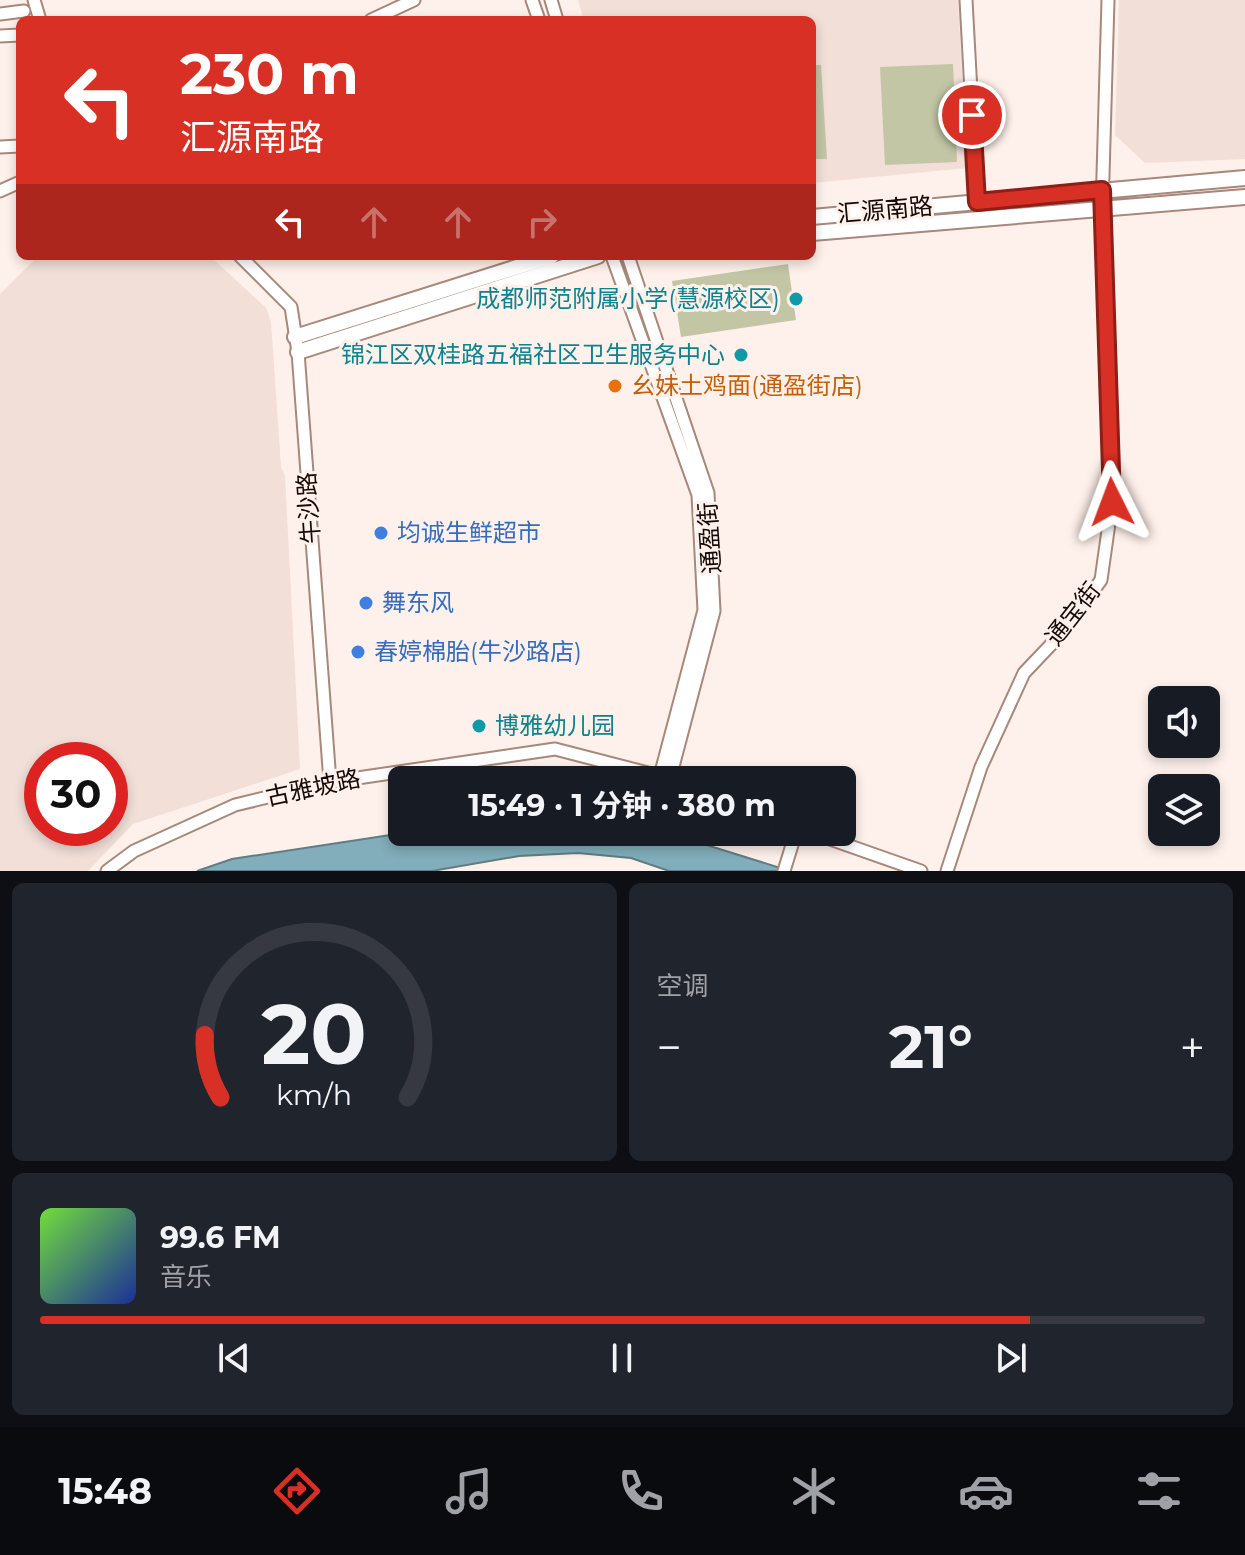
<!DOCTYPE html>
<html lang="zh">
<meta charset="utf-8">
<style>
body{margin:0;font-family:Montserrat,"Noto Sans SC",sans-serif;background:#20242c;color:#f1f3f6;height:100vh;display:flex;flex-direction:column;font-size:30px;white-space:nowrap}
*{box-sizing:border-box;margin:0}
p{font-size:26px;color:#9ea1a6}
.icon{flex:none;width:44px;height:44px;fill:none;stroke:currentColor;stroke-width:2;stroke-linecap:round;stroke-linejoin:round}
.map{position:relative;height:871px;overflow:hidden}
.sheet{display:flex;flex-direction:column;gap:12px;padding:12px;background:#0d0f14;flex:1}
.sheet>*{flex:none}
.hud{position:absolute;left:16px;top:16px;width:800px;height:244px;border-radius:12px;box-shadow:0 4px 12px #0003;background:#d93025;color:#fff;overflow:hidden}
.controls{position:absolute;left:1148px;top:686px;display:grid;gap:16px}
.controls a{display:grid;place-items:center;width:72px;height:72px;border-radius:12px;background:#171b24;box-shadow:0 4px 12px #0003;font-size:40px}
.speed{position:absolute;left:24px;top:742px;display:flex;gap:16px;font-size:40px;font-weight:700;text-align:center}
.speed>*{display:grid;place-content:center;width:104px;height:104px;border-radius:50%;background:#171b24;box-shadow:0 4px 12px #0003;line-height:1}
.speed .limit{border:12px solid #d22;background:#fff;color:#111}
.pin{position:absolute;display:grid;place-items:center;width:68px;height:68px;color:#fff;margin:-34px;border:4px solid #fff;border-radius:50%;box-shadow:0 2px 8px #0007}
.me{position:absolute;width:88px;margin:-44px;rotate:357deg;stroke-linejoin:round;filter:drop-shadow(0 0 6px #0008)}
.turn{display:flex;align-items:center;gap:28px;height:168px;padding:0 32px;font-size:36px}
.turn .icon{width:104px;height:104px;stroke-width:2.5}
.turn b{display:block;font-size:56px;line-height:68px}
.lanes{display:flex;align-items:center;height:76px;padding:0 32px;background:#0003;justify-content:center;gap:40px;direction:ltr}
.lanes .off{opacity:.35}
.big{font-size:60px;font-weight:700;line-height:1.1}
.sheet .card{flex:1;display:flex;flex-direction:column;justify-content:center;gap:12px;min-width:0;padding:0 28px;border-radius:12px;background:#20242c}
.sheet .dial{align-items:center;gap:0}
.dial svg{height:208px;overflow:visible;fill:none;stroke:#363941;stroke-width:7;stroke-linecap:round;text-anchor:middle}
.dial text{fill:#f1f3f6;stroke:none}
.song{display:flex;align-items:center;gap:24px}
.cover{width:96px;height:96px;border-radius:12px;background:linear-gradient(135deg,hsl(100 70% 55%),hsl(230 70% 35%))}
.played{height:8px;border-radius:4px;background:linear-gradient(90deg,#d93025 85%,#363941 85%)}
.keys{display:flex;justify-content:space-around;direction:ltr}
.heat{display:flex;justify-content:space-between;align-items:center;font-size:44px;direction:ltr}
.sheet .tiles{flex:1;display:grid;gap:12px;grid-template-columns:1fr 1fr}
.card:last-child{grid-column:span 2}
.trip{position:absolute;left:388px;top:766px;width:468px;height:80px;border-radius:12px;background:#171b24;box-shadow:0 4px 12px #0003;font-weight:700;line-height:80px;text-align:center}
.dock{display:flex;height:128px;justify-content:space-around;align-items:center;background:#090b0e;color:#9ea1a6}
.dock .icon{width:56px;height:56px}
.dock .on{color:#d93025}
.dock b{font-size:36px;color:#f1f3f6}
.map>svg:first-child{display:block}
.built{fill:#f1dfd8;fill-rule:evenodd}
.green{fill:#c2c6a5}
.water{fill:#81aeba;stroke:#617d84;stroke-width:2}
.lines{fill:none;stroke-linecap:round;stroke-linejoin:round}
.minor-casing{stroke:#a7887b;stroke-width:15}
.tertiary-casing{stroke:#a7887b;stroke-width:18}
.minor{stroke:#fff;stroke-width:11}
.tertiary{stroke:#fff;stroke-width:14}
.route-casing{stroke:#8d1f18;stroke-width:20}
.route{stroke:#d93025;stroke-width:14}
.culture-dot{fill:#0f9aa8;stroke:#fef0ea;stroke-width:3}
.food-dot{fill:#e8710a;stroke:#fef0ea;stroke-width:3}
.shop-dot{fill:#3f7fe0;stroke:#fef0ea;stroke-width:3}
.labels{text-anchor:middle;stroke-width:6;stroke-linejoin:round;paint-order:stroke}
.street-label{font-size:24px;fill:#150a06;stroke:#fef0ea}
.culture-label{font-size:24px;fill:#0d838f;stroke:#fef0ea;text-anchor:end}
.food-label{font-size:24px;fill:#c56008;stroke:#fef0ea;text-anchor:start}
.shop-label{font-size:24px;fill:#366cbe;stroke:#fef0ea;text-anchor:start}
</style>
<div class="map">
<svg width="1245" height="871" viewBox="0 0 1245 871">
<rect width="100%" height="100%" fill="#fef0ea"/>
<path class="built" d="M578,0H958L967,168L812,183V20H584Z
M1119,0H1245V159L1145,163L1115,135Z
M38,256H210L266,308L271,322L281,467L285,476L300,769L133,824L88,871H0V294ZM110,760V828H42V760Z"/>
<path class="green" d="M953,64L957,162L885,165L880,67Z
M812,65H821L827,159H812Z
M788,264L796,320L681,337L672,281Z"/>
<path class="water" d="M410,832H665L790,871H669L631,858L578,853L519,856L432,871H197L232,859Z"/>
<g class="lines">
<g class="minor-casing">
<path id="minor" d="M34,0L40,20
M532,0L539,20
M551,0L557,20
M966,0L977,202
M0,14L24,11
M371,20L414,0
M0,36L20,35
M0,147L20,146
M0,191L20,182
M240,256L291,307L298,352L330,782
M612,256L698,495L704,610L660,776
M628,256L708,493L714,611L670,778
M810,832L921,871
M107,871L134,851L235,805L330,782L555,749L675,780
M784,871L796,832
M947,871L981,767L1024,673L1063,632L1101,580L1112,502L1102,210L1108,0"/>
</g>
<g class="tertiary-casing">
<path id="tertiary" d="M812,217L1245,178
M812,233L1245,197
M295,337L552,256
M298,352L598,256"/>
</g>
<use href="#minor" class="minor"/>
<use href="#tertiary" class="tertiary"/>
</g>
<g class="lines">
<g class="route-casing">
<path id="route" d="M972,115L977,202L1102,190L1112,502"/>
</g>
<use href="#route" class="route"/>
</g>
<g class="culture-dot">
<circle cx="796" cy="299" r="8"/>
<circle cx="741" cy="355" r="8"/>
<circle cx="479" cy="726" r="8"/>
</g>
<circle class="food-dot" cx="615" cy="386" r="8"/>
<g class="shop-dot">
<circle cx="381" cy="533" r="8"/>
<circle cx="366" cy="603" r="8"/>
<circle cx="358" cy="652" r="8"/>
</g>
<g class="labels">
<g class="street-label">
<text transform="translate(885 210) rotate(-5)" y="8">汇源南路</text>
<text transform="translate(309 508) rotate(-94)" y="8">牛沙路</text>
<text transform="translate(710 538) rotate(-94)" y="8">通盈街</text>
<text transform="translate(1073 614) rotate(-52)" y="8">通宝街</text>
<text transform="translate(313 788) rotate(-12)" y="8">古雅坡路</text>
</g>
<g class="culture-label">
<text x="780" y="307">成都师范附属小学(慧源校区)</text>
<text x="725" y="363">锦江区双桂路五福社区卫生服务中心</text>
<text x="495" y="734" text-anchor="start">博雅幼儿园</text>
</g>
<g class="food-label">
<text x="631" y="394">幺妹土鸡面(通盈街店)</text>
</g>
<g class="shop-label">
<text x="397" y="541">均诚生鲜超市</text>
<text x="382" y="611">舞东风</text>
<text x="374" y="660">春婷棉胎(牛沙路店)</text>
</g>
</g>
</svg>
<div class="controls">
<a><svg class="icon" aria-label="sound" viewBox="0 0 24 24"><path d="M4 9h4l5-4v14l-5-4H4zM17 9q2 3 0 6"/></svg></a>
<a><svg class="icon" aria-label="layers" viewBox="0 0 24 24"><path d="M12 4l9 5-9 5-9-5zM3 14l9 5 9-5"/></svg></a>
</div>
<div class="speed"><div class="limit">30</div></div>
<div class="pin" style="left:972px;top:115px;background:#d93025"><svg class="icon" aria-label="arrive" viewBox="0 0 24 24"><path d="M6 21V4h12l-3 4 3 4H6"/></svg></div>
<svg class="me" style="left:1112px;top:502px" viewBox="-20 -20 40 40"><path d="M0-17L14 15 0 8-14 15z" fill="#d93025" stroke="#fff" stroke-width="4"/></svg>
<div class="trip">15:49 · 1 分钟 · 380 m</div>
<div class="hud">
<div class="turn"><svg class="icon" aria-label="left" viewBox="0 0 24 24"><path d="M17 20v-9H6M10 6l-5 5 5 5"/></svg><div><b>230 m</b>汇源南路</div></div>
<div class="lanes"><svg class="icon" aria-label="left" viewBox="0 0 24 24"><path d="M17 20v-9H6M10 6l-5 5 5 5"/></svg><svg class="icon off" aria-label="ahead" viewBox="0 0 24 24"><path d="M12 20V5M6 11l6-6 6 6"/></svg><svg class="icon off" aria-label="ahead" viewBox="0 0 24 24"><path d="M12 20V5M6 11l6-6 6 6"/></svg><svg class="icon off" aria-label="right" viewBox="0 0 24 24"><path d="M7 20v-9h11M14 6l5 5-5 5"/></svg></div>
</div>
</div>
<section class="sheet">
<div class="tiles">
<div class="card dial"><svg viewBox="0 0 100 80">
<path d="M14 69A42 42 0 1 1 86 69"/>
<path d="M14 69A42 42 0 0 1 8 45" stroke="#d93025"/>
<text x="50" y="56" font-size="32" font-weight="700">20</text>
<text x="50" y="72" font-size="11">km/h</text>
</svg></div>
<div class="card"><p>空调</p>
<div class="heat"><a>−</a><b class="big">21°</b><a>+</a></div>
</div>
<div class="card">
<div class="song"><i class="cover"></i><div><b>99.6 FM</b><p>音乐</p></div></div>
<div class="played"></div>
<div class="keys"><svg class="icon" aria-label="previous" viewBox="0 0 24 24"><path d="M18 5L8 12l10 7zM5 5v14"/></svg><svg class="icon" aria-label="pause" viewBox="0 0 24 24"><path d="M8 5v14M16 5v14"/></svg><svg class="icon" aria-label="next" viewBox="0 0 24 24"><path d="M6 5l10 7-10 7zM19 5v14"/></svg></div>
</div>
</div>
</section>
<nav class="dock">
<b>15:48</b>
<svg class="icon on" aria-label="directions" viewBox="0 0 24 24"><path d="M12 3l9 9-9 9-9-9zM9 14v-3h6M13 9l2 2-2 2"/></svg>
<svg class="icon" aria-label="music" viewBox="0 0 24 24"><path d="M9 18V5l10-2v13"/><circle cx="6" cy="18" r="3"/><circle cx="16" cy="16" r="3"/></svg>
<svg class="icon" aria-label="phone" viewBox="0 0 24 24"><path d="M5 4h4l2 5-3 2q2 4 5 5l2-3 5 2v4C11 20 4 13 5 4z"/></svg>
<svg class="icon" aria-label="climate" viewBox="0 0 24 24"><path d="M12 3v18M4 7l16 10M4 17L20 7"/></svg>
<svg class="icon" aria-label="car" viewBox="0 0 24 24"><path d="M5 17H2v-5l4-1 3-4h7l3 4 3 1v5h-3M9 17h6M6 11h13"/><circle cx="7" cy="17" r="2"/><circle cx="17" cy="17" r="2"/></svg>
<svg class="icon" aria-label="filters" viewBox="0 0 24 24"><path d="M4 7h16M4 17h16"/><circle cx="9" cy="7" r="2"/><circle cx="15" cy="17" r="2"/></svg>
</nav>
